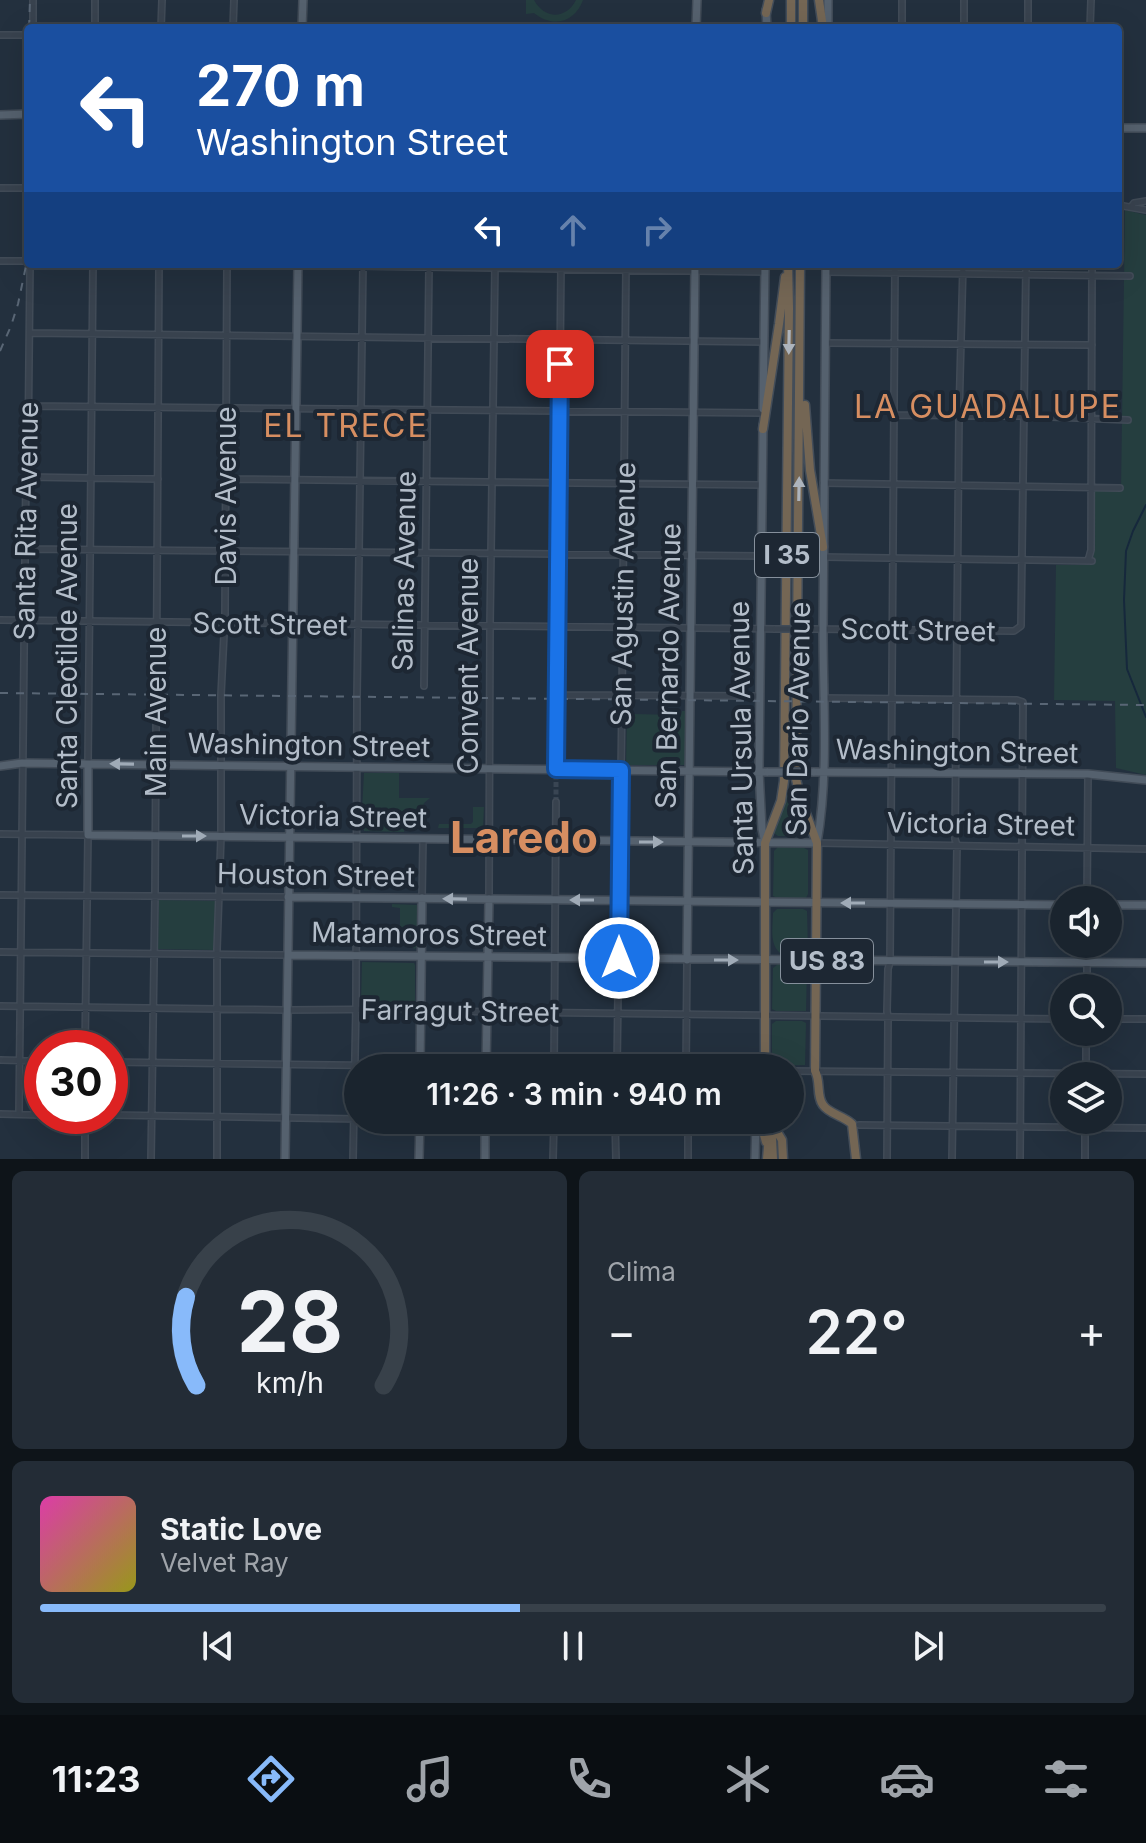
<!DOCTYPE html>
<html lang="es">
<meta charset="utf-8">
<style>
body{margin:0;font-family:Inter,sans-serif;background:#232c36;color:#f1f3f6;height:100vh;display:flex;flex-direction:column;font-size:30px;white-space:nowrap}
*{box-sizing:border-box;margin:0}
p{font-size:26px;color:#9fa4aa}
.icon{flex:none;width:44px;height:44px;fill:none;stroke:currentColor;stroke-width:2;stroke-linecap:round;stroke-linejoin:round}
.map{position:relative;height:1159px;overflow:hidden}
.panel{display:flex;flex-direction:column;gap:12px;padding:12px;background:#0e1419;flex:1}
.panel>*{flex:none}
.top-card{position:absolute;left:24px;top:24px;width:1098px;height:244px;border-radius:8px;box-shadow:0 8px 32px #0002,0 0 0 2px #38414a;background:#1a4fa0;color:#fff;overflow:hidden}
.fabs{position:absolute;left:1050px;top:886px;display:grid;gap:16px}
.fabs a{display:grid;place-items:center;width:72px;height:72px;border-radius:50%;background:#1a242e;box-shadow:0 8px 32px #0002,0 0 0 2px #38414a;font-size:40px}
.speed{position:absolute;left:24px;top:1030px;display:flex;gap:16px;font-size:40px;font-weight:700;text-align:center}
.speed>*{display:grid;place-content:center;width:104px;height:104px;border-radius:50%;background:#1a242e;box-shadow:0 8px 32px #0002,0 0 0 2px #38414a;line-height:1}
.speed .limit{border:12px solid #d22;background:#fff;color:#111}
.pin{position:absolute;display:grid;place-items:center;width:68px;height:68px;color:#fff;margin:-34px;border-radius:16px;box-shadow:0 4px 12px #0006}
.me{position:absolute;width:88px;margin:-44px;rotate:0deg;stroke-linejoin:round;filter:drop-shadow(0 0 6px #0008)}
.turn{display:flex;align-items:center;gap:28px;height:168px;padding:0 40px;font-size:36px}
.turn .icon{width:104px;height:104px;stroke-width:2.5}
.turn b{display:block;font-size:56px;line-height:68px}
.lanes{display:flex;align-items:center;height:76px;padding:0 40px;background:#0003;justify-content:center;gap:40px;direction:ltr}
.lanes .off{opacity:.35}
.big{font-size:60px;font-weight:600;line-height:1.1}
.panel .tile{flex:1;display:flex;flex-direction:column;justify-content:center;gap:12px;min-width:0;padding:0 28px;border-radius:12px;background:#232c36}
.panel .dial{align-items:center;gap:0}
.dial svg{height:208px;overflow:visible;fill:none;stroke:#38414a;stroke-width:7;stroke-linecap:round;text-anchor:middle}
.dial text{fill:#f1f3f6;stroke:none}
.song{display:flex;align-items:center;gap:24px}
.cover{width:96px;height:96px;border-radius:12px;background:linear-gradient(135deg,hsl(320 70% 55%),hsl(60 70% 35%))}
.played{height:8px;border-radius:4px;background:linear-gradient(90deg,#88bafa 45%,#38414a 45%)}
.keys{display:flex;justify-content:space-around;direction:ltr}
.heat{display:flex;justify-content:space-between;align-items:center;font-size:44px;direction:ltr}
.panel .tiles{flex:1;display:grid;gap:12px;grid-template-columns:1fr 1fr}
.tile:last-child{grid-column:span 2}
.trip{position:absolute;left:344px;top:1054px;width:460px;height:80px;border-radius:40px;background:#1a242e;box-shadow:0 8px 32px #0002,0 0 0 2px #38414a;font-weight:600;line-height:80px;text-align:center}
.menu{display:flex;height:128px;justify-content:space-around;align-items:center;background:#0a0e12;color:#9fa4aa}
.menu .icon{width:56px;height:56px}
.menu .selected{color:#88bafa}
.menu b{font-size:36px;color:#f1f3f6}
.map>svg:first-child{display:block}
.green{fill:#253e3f}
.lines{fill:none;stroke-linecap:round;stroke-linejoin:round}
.stream{stroke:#16283c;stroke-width:2}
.minor-tunnel{stroke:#394553;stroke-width:5;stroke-dasharray:5 2.5;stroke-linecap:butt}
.minor-casing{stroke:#414b57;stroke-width:8}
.major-casing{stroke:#414b57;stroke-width:10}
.highway-casing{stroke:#434d59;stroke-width:11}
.minor{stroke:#38424e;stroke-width:5}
.major{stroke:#55616e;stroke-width:7}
.highway{stroke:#746654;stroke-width:8}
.rail{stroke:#596675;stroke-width:2;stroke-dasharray:8 8;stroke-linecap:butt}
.minor-bridge-casing{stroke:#414b57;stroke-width:8;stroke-linecap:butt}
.major-bridge-casing{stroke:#414b57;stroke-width:10;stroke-linecap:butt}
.minor-bridge{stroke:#38424e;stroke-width:5}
.major-bridge{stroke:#55616e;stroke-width:7}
.oneway{fill:#adb4bd}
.oneway2{fill:#a0abb7}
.route-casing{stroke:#114b97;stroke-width:20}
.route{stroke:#1a73e8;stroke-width:14}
.labels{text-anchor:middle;stroke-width:8;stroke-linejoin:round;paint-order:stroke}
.shield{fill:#1d2733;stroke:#86909c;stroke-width:2}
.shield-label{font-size:26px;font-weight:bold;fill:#b3bdc9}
.street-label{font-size:28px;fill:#b3bdc9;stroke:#1d2733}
.quarter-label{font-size:32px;letter-spacing:2px;fill:#d78e61;stroke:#1d2733}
.town-label{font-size:44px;font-weight:bold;fill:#d78e61;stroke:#1d2733}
</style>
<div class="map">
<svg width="1146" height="1159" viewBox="0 0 1146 1159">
<rect width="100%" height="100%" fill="#23303e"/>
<path class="green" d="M526,0H534C544,19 566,20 576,0H583C575,23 552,28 534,13L526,14Z
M1125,210L1146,215V775L1116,768L1115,701L1054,700L1056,565H1093L1095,491L1121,490Z
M627,711H630L631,714L681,715L682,711H685V765H626Z
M364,773H399V798H430L424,803L423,806L417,807V821H404V832L364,831L362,810Z
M790,788L805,831L801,836H778L774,833Z
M473,807H484L483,828H438L439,824H471L473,822Z
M778,847L804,848L808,850V894L806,898H777L773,896L774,851Z
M159,900L215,901L214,950L158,949Z
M392,904L417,905V947L414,949L409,942L400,941V908L392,907Z
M777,909H803L807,911L808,949L805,953H780C769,944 773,926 773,913Z
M362,962L414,963L415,965V1003L361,1002Z
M778,964L803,965L807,967L806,1011H776L772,1009L773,968Z
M776,1021H802L806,1023L805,1065L776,1066L772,1064V1024Z"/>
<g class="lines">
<path class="stream" d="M1146,505L1133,531L1126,551L1124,600L1127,669L1146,717"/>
<path class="minor-tunnel" d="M556,802V775"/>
<g class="minor-casing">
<path id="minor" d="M964,0V28
M33,28V0
M95,28V0
M161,28L162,0
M233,28L234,0
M902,28V0
M1028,28V0
M1090,28L1091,0
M0,35H28
M0,188H28
M1118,205L1146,210
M1131,207L1134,203L1146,201
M0,261H28
M216,264L765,272
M826,272L1130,276
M30,333L764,342
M825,343L1092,345
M29,406L763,413
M894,415L1025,416L1128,420
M26,477L158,479
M226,479L762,485
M823,483L1120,488
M26,549L762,556
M824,557L1092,561
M1088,561L1091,550L1092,264
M0,620L775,629
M812,629L1014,631L1021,626L1026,264
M424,686L429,267
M557,695L759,696
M823,698L1017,700L1023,702L1020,1159
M88,764L93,264
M556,775L561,264
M0,834L88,835L85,1048
M818,843L1146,849
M0,895L288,897
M422,898L423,839
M489,899L490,626L495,264
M1087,900L1088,774
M0,952L288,955
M1087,988V944
M0,1006L286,1010L411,1009L425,1011L1064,1019
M1108,1019H1146
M0,1060L42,1061
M110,1062L558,1068
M554,1068L556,802
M617,1068L622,700L626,264
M686,1068L687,960
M790,1071L1146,1074
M1086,1075V1032
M0,1114L42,1115
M19,1114L26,471L28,455L30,264
M110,1115L358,1119
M404,1120L611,1122L620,1124H755
M615,1120L616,1159
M686,1120L688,1128V1159
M859,1125L1146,1128
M85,1159V1116
M151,1159L155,896L159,264
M217,1159V949L221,836V695L225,614L227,264
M353,1159L356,1004L357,697L363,264
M553,1159L554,1121
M887,1159L888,1017L887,1011L888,969L890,962L895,264
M952,1159L957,845L955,839L959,416L963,264
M1085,1159V1120"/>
</g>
<g class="major-casing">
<path id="major" d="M766,10L767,28
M302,28L303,0
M696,28L697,0
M828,28V0
M0,115L28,114
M1118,128H1146
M763,409L765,264
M763,425L759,771L762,829L765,843
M88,764V835L817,843C829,774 823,700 823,630C824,508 825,386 826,264
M0,766L22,763L88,764L768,772
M813,772L1088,774L1146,780
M288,897L1064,905
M1108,905H1146
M288,955L1146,963
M687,960L695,264
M420,1068L422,898
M486,1068L489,899
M285,1159L298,264
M419,1159L420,1120
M485,1159V1120
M755,1159L756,1120"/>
</g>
<g class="highway-casing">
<path id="highway" d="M819,0L823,28
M766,13L769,0
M791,28V0
M803,28V0
M800,264L796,779L801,800L817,843L815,1071C821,1081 816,1096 823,1105C829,1114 844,1116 852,1124L856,1159
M805,405L810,470L823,547
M763,429L779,324L785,277
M765,1068V843L781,801L784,781L789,308L788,264
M771,1120L773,1159
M755,1124H759L762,1128L766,1142
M774,1127L782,1140L783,1159
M767,1159L769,1135"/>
</g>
<use href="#minor" class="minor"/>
<use href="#major" class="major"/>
<use href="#highway" class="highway"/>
<path class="rail" d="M29,28L30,0
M0,351L11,326L18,304L27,261L28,111
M0,693L1146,705"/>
<g class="minor-bridge-casing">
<path id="minor-bridge" d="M775,629H812"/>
</g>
<g class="major-bridge-casing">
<path id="major-bridge" d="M768,772H813"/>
</g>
<use href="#minor-bridge" class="minor-bridge"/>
<use href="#major-bridge" class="major-bridge"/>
</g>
<defs><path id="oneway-solid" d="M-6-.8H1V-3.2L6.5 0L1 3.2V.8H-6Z" transform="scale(2)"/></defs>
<g class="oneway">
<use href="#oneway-solid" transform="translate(789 342) rotate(91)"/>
<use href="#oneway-solid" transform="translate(799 489) rotate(-89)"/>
</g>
<g class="oneway2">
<use href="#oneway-solid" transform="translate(122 764) rotate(-179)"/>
<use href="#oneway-solid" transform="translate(194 836)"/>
<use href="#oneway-solid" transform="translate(651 842)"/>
<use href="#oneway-solid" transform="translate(455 899) rotate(-179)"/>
<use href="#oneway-solid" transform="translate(582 900) rotate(-180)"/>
<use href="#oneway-solid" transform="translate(853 903) rotate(-180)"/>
<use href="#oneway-solid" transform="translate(726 960)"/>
<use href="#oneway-solid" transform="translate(996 962)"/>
</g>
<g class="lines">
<g class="route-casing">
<path id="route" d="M560,364L556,769L621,770L619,958"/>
</g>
<use href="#route" class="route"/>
</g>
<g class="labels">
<g class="shield">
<rect x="755" y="533" width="64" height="44" rx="6"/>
<rect x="781" y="939" width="92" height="44" rx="6"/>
</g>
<g class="shield-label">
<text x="787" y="564">I 35</text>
<text x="827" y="970">US 83</text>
</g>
<g class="street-label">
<text transform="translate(226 496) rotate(-90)" y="10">Davis Avenue</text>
<text transform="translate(26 521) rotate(-89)" y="10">Santa Rita Avenue</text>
<text transform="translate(404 571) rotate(-89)" y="10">Salinas Avenue</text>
<text transform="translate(623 594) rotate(-89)" y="10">San Agustin Avenue</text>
<text transform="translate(270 624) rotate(1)" y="10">Scott Street</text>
<text transform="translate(918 630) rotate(1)" y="10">Scott Street</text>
<text transform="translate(67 656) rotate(-90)" y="10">Santa Cleotilde Avenue</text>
<text transform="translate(468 666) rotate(-90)" y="10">Convent Avenue</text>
<text transform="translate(668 666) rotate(-89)" y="10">San Bernardo Avenue</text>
<text transform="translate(156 712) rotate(-90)" y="10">Main Avenue</text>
<text transform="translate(798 719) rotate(-89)" y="10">San Dario Avenue</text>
<text transform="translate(741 738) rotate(-91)" y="10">Santa Ursula Avenue</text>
<text transform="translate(309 745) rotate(1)" y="10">Washington Street</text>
<text transform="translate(957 751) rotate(1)" y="10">Washington Street</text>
<text transform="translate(333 816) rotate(1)" y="10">Victoria Street</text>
<text transform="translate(981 824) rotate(1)" y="10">Victoria Street</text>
<text transform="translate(316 875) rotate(1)" y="10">Houston Street</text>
<text transform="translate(429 934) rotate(1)" y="10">Matamoros Street</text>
<text transform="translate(460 1011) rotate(1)" y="10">Farragut Street</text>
</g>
<g class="quarter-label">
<text x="988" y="418">LA GUADALUPE</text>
<text x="346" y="437">EL TRECE</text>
</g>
<g class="town-label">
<text x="524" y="853">Laredo</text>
</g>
</g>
</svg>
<div class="fabs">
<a><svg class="icon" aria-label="sound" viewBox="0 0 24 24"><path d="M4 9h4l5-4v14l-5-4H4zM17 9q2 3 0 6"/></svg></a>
<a><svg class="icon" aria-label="search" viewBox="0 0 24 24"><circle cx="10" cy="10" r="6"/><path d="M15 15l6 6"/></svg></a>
<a><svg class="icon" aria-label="layers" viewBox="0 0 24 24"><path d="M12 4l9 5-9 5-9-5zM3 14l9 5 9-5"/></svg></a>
</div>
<div class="speed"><div class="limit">30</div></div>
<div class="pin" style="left:560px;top:364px;background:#d93025"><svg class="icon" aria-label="arrive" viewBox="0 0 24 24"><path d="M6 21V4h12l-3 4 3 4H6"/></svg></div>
<svg class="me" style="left:619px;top:958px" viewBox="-20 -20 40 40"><circle r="17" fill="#1a73e8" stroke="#fff" stroke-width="3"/><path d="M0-11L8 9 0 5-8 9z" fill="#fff"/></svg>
<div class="trip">11:26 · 3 min · 940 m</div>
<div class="top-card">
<div class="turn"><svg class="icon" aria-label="left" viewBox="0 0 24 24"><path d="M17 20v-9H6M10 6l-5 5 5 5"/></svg><div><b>270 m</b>Washington Street</div></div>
<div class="lanes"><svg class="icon" aria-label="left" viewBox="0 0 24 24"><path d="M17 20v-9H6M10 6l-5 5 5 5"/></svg><svg class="icon off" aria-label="ahead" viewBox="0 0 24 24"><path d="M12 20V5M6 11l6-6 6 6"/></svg><svg class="icon off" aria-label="right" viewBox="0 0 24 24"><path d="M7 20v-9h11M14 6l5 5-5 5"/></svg></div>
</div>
</div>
<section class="panel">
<div class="tiles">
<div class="tile dial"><svg viewBox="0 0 100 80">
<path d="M14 69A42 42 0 1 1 86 69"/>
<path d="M14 69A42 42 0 0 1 10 35" stroke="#88bafa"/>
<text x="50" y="56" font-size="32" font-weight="700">28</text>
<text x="50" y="72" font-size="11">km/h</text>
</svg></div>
<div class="tile"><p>Clima</p>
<div class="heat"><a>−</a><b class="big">22°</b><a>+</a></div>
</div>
<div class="tile">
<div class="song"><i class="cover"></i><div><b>Static Love</b><p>Velvet Ray</p></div></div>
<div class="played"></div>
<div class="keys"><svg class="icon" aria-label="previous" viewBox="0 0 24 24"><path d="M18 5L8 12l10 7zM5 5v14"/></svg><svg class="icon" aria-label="pause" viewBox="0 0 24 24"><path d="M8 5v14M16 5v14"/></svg><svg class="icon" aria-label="next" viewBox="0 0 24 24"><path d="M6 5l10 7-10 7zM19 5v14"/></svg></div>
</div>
</div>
</section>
<nav class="menu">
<b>11:23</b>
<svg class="icon selected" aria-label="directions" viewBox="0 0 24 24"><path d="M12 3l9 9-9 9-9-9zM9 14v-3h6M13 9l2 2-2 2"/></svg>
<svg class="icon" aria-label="music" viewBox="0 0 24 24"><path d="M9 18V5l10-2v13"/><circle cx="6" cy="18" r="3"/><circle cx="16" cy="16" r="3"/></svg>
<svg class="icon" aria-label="phone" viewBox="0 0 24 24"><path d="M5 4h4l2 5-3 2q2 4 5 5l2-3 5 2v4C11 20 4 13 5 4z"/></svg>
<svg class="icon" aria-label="climate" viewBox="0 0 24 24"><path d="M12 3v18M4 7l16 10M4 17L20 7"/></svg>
<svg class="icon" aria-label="car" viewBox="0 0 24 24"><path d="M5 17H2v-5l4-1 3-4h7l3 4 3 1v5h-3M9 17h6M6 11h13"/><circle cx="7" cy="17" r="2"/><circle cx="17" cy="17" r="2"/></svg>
<svg class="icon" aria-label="filters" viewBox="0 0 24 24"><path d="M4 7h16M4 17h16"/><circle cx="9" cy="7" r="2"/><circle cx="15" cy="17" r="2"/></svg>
</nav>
